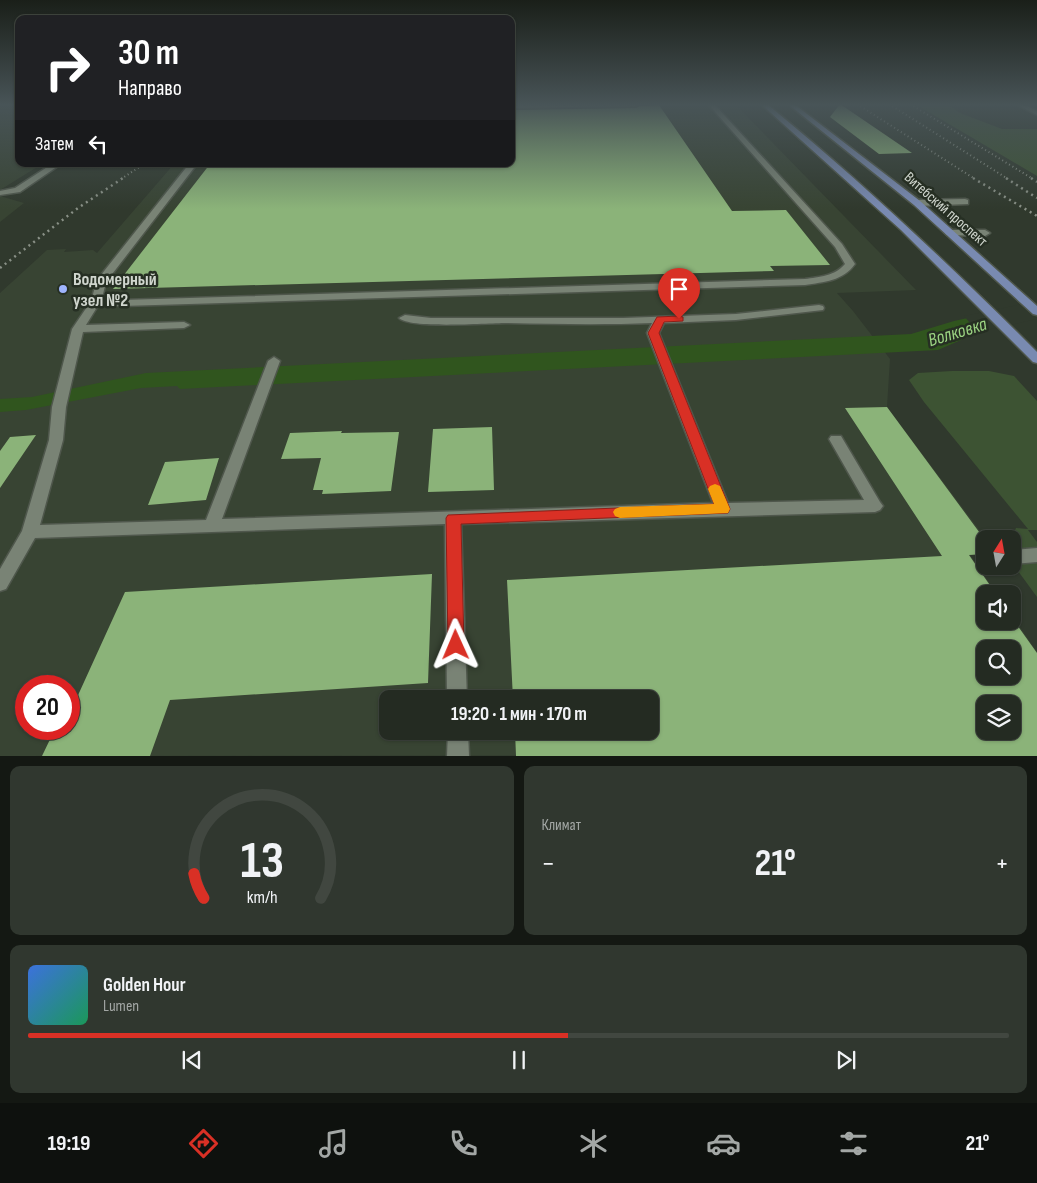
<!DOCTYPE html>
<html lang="ru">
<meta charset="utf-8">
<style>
body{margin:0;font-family:"Sofia Sans Condensed",sans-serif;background:#30372f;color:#f1f3f6;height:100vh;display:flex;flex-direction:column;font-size:19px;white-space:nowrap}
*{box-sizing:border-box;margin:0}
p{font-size:16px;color:#a3a7a5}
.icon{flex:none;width:28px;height:28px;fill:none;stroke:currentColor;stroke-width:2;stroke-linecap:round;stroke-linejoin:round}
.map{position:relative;height:756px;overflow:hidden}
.details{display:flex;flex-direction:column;gap:10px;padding:10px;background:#141813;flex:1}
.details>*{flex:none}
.guide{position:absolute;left:15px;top:15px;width:500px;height:152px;border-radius:10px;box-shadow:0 1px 4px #0004,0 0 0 1px #414740;background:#202124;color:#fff;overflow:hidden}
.needle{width:32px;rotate:11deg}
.fabs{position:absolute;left:976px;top:530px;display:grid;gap:10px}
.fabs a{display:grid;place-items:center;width:45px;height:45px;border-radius:10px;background:#242b22;box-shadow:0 1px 4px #0004,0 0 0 1px #414740;font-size:25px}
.speed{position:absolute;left:15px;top:675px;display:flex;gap:10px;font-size:25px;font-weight:700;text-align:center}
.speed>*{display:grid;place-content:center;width:65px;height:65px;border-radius:50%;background:#242b22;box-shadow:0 1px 4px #0004,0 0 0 1px #414740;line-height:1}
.speed .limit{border:8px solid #d22;background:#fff;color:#111}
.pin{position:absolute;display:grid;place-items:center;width:42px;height:42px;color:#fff;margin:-51px -21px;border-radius:50% 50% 50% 0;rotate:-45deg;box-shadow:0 0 5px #0007}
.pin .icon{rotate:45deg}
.me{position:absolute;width:55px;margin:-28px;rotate:359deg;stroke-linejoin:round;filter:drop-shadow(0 0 4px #0008)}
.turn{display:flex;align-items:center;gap:18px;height:105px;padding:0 20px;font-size:22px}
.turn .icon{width:65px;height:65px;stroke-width:2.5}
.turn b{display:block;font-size:35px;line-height:42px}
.then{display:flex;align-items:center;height:48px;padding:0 20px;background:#0003;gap:10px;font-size:19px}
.big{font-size:38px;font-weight:700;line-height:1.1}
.details .tile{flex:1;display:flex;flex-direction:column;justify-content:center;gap:8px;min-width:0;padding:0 18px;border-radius:10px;background:#30372f}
.details .dial{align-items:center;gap:0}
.dial svg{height:130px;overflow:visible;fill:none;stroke:#414740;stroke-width:7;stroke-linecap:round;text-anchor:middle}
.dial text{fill:#f1f3f6;stroke:none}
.song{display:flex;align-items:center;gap:15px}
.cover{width:60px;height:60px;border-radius:8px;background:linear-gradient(135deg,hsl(220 70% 55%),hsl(150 70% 35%))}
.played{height:5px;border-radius:2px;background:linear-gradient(90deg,#d93025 55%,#414740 55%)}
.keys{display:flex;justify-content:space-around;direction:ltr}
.heat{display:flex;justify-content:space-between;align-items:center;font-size:28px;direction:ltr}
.details .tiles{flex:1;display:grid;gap:10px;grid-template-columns:1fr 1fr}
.tile:last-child{grid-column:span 2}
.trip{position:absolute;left:379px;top:690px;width:280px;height:50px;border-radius:10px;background:#242b22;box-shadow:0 1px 4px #0004,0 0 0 1px #414740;font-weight:700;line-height:50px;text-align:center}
.tabs{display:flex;height:80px;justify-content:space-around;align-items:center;background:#0e110e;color:#a3a7a5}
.tabs .icon{width:35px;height:35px}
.tabs .on{color:#d93025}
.tabs b{font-size:22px;color:#f1f3f6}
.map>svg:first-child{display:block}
.built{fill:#384433;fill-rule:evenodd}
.green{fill:#3d5333}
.water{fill:#30551e}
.pier{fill:#30392d}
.building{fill:#8bb379;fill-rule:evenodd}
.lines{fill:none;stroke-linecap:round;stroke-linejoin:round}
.minor-casing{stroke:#4f574c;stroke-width:3}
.major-casing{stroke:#4f574c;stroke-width:3}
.minor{fill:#798375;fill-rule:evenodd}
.major{fill:#798ab1;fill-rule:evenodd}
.rail-far1{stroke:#899086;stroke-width:2;stroke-dasharray:1 3;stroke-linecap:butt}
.rail{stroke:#899086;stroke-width:2.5;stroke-dasharray:2 4;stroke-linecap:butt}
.route{fill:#d93025;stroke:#8d1f18}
.slow{fill:#f59e0b}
.poi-dot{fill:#9eb4fd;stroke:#262f23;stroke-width:2}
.labels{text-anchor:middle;stroke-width:5;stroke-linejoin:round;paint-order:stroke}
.far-street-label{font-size:15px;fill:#d0d6ce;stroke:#262f23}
.poi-label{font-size:18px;font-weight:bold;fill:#d0d6ce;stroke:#262f23;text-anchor:start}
.water-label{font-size:19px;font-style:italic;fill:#9bd382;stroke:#262f23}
</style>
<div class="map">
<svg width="1037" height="756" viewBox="0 0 1037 756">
<rect width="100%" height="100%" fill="#30392d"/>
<path class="built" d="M0,104H19V164H42L0,190Z
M511,104H735L916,290L837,293L853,311L890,359L887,407L986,539L985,554L970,555L997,594H985V621H1012L1013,617L1037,652V755L0,756V293L47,250L66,249L64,252L93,250L97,253L174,164H511ZM985,649H1012V676H985ZM26,686H69V729H26ZM388,699H650V731H388ZM985,704H1012V731H985Z
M0,196L24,203L0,222Z"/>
<path class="green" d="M915,104H947L960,113L1002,129H1037V176Z
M952,371H989L1014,376L1037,401V530H1028L1037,542V597L1013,564L1012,539H993L988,532L1001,535H1013L1016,528L1028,529L924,402L909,380L918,373Z"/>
<path class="water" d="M1037,303L993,325L974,330L961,340L938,350L180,389L177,386L141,388L26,410L0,412V399L32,397L146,373L911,334L954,321Z"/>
<path class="pier" d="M1037,301V319L978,332L964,316Z"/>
<path class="building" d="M840,104L912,153L879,154L830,117Z
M659,105L732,211L786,210L830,265L770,266L774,271L113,289L210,164H511V110L636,108L640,106Z
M887,407L985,540V554L969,555L996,594H985V621H1012V618L1037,653V756H516L515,731H650V699H513L507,580L942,556L845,408ZM985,649H1012V676H985ZM985,704H1012V731H985Z
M492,427L494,490L428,492L433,429Z
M342,431L341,433L399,432L391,491L322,494L323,490H313L321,458L281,459L290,433Z
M36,435L0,488V451L10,437Z
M219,458L206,500L148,505L165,462Z
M432,574L428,683L170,700L150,756H42L55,729H69V715L125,592Z"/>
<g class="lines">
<g class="minor-casing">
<path id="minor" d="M511,104H639L636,106L511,108Z
M708,104H714L842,244L855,264C843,281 824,282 805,285L122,306L99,304L86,325L184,322L190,325L184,328L83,332L66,407L63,440L40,525L206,520L268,361L274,357L280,361L222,519L713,503L647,333L652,323C603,325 555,324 506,323C487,323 410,329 399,318L405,315L431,318H623L736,314L819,305L823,306L824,308L823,310L736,320L664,323L659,333L728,503L864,500L829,439L831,436H841L880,502L883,506L880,510L875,512L461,524L467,699H447L445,524L35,538L6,589L0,591V569L22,531L49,440L52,407L72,329L91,301L97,280L189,164H197L106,282L102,298L122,300L805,279C819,277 835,276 845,264L835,247Z
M1016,104H1023L1037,111V115Z
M52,164H61L20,192L0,195V191L15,188Z
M965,199L968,200V204L917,206L913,203L917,200Z
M950,230H985L990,233L985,236L947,235L945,233Z
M1037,548V562L1012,564V550Z
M448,731H468L469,756H447Z"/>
</g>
<g class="major-casing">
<path id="major" d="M761,104H767C862,182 950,265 1037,352V363L1033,362L901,230Z
M788,104H794L920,201L1037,306V315L1033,314L914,205Z"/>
</g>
<use href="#minor" class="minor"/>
<use href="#major" class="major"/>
<path class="rail-far1" d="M857,104L975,179
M889,104L1008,179
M910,104L1033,179
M121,179L144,164"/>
<path class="rail" d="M973,178L1037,216
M1006,178L1037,198
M1031,178L1037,182
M0,268L78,208L123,178"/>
</g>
<linearGradient id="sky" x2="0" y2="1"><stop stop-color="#1a1f19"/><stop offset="0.5" stop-color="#485457"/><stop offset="1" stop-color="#485457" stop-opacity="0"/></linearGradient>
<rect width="1037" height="209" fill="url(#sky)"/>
<path class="route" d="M679,316L683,317V321L664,322L659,333L730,509L728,513L461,524L464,645L462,650L456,652L450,650L448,645L446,518L448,515L714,504L648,333L657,317Z"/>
<path class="slow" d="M715,484L720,486L730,509L728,513L620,518L615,516L613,512L615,509L620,507L714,504L708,489L710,486Z"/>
<circle class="poi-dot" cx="63" cy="289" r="5"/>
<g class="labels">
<g class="far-street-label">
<text transform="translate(946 209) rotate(41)" y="5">Витебский проспект</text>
</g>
<g class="poi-label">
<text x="73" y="285">Водомерный<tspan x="73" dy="21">узел №2</tspan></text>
</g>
<g class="water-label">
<text transform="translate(957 331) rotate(-17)" y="7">Волковка</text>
</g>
</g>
</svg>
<div class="fabs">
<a><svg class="needle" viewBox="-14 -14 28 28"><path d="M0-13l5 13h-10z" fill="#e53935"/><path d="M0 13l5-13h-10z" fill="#a3a7a5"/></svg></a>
<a><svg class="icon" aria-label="sound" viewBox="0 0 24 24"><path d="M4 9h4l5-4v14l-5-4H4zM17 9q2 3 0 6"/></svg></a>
<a><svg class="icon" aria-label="search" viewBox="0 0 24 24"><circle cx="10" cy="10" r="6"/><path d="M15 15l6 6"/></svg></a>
<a><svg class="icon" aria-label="layers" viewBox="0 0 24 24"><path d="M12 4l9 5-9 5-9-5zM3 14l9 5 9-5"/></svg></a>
</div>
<div class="speed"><div class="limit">20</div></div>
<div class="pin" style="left:679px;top:319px;background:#d93025"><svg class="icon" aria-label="arrive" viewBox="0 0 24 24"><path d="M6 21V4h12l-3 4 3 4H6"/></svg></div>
<svg class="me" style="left:456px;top:645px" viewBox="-20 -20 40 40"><path d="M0-17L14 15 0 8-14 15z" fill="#d93025" stroke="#fff" stroke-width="4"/></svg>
<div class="trip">19:20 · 1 мин · 170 m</div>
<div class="guide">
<div class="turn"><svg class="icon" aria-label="right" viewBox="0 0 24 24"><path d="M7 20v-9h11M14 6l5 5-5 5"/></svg><div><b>30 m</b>Направо</div></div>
<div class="then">Затем<svg class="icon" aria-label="left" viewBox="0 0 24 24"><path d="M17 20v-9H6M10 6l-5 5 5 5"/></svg></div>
</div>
</div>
<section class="details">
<div class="tiles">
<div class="tile dial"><svg viewBox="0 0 100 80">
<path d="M14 69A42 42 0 1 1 86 69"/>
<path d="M14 69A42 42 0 0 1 8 54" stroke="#d93025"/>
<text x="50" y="56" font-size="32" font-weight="700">13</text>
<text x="50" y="72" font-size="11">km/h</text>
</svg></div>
<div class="tile"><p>Климат</p>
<div class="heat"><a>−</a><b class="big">21°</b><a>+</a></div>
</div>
<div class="tile">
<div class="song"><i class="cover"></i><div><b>Golden Hour</b><p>Lumen</p></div></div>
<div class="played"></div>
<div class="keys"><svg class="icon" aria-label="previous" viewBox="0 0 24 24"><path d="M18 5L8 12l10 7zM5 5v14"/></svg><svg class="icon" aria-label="pause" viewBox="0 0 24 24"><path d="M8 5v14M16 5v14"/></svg><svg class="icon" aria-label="next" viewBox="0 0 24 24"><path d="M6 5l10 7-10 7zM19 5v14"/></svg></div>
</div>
</div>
</section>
<nav class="tabs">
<b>19:19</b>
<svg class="icon on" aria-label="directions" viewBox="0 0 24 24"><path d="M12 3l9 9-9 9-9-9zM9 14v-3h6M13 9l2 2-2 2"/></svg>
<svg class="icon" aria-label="music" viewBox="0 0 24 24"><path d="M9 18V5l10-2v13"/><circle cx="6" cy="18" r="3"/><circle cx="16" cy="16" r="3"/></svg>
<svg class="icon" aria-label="phone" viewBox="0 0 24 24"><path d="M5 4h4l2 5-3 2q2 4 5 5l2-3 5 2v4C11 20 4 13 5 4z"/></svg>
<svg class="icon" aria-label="climate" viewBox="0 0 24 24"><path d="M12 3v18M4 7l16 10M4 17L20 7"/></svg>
<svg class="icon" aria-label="car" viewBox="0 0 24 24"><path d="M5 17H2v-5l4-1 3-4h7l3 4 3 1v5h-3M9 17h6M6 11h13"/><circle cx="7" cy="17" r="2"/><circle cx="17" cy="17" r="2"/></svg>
<svg class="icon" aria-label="filters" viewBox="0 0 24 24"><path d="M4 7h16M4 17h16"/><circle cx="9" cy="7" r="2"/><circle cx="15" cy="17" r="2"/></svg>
<b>21°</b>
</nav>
